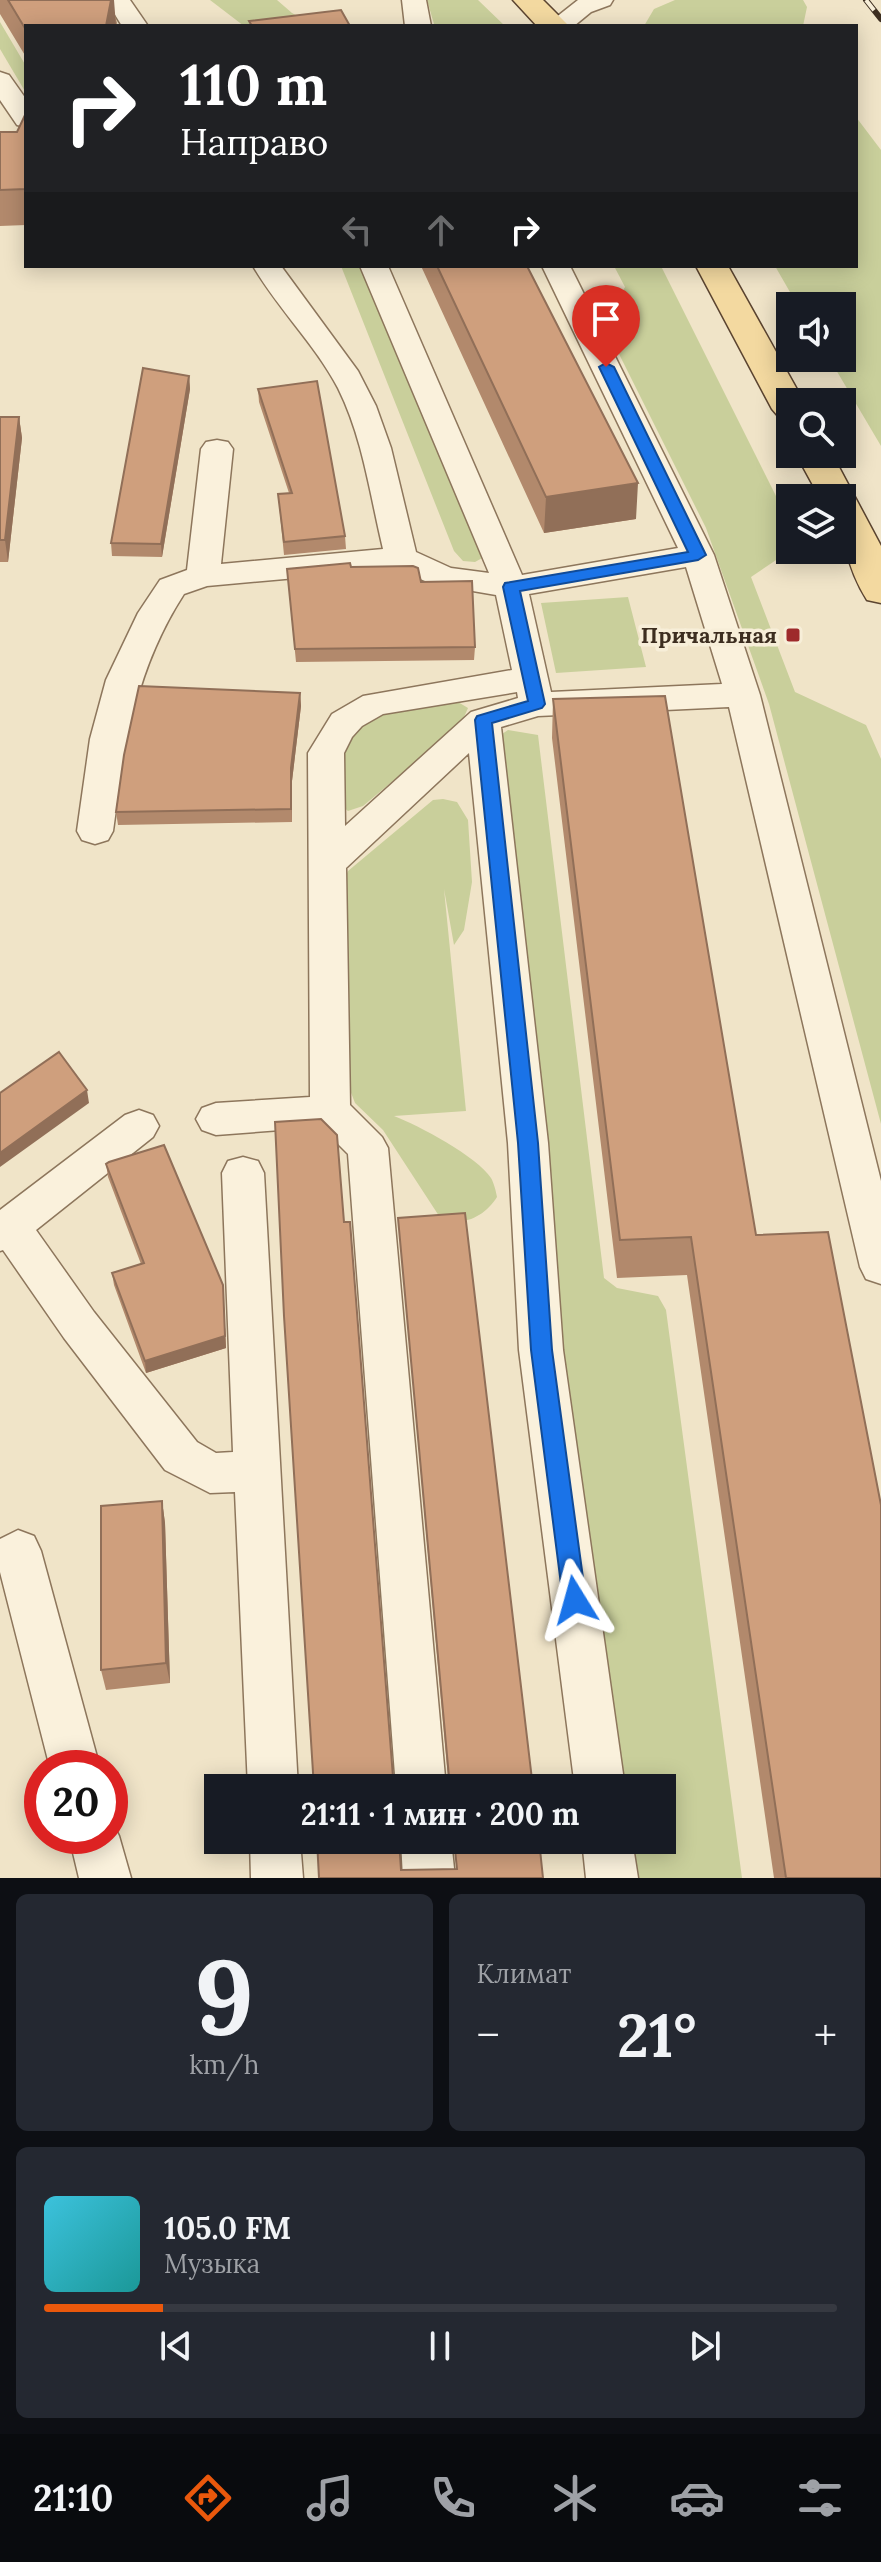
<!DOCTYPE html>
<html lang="ru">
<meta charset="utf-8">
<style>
body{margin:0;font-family:Lora,serif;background:#242831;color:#f1f3f6;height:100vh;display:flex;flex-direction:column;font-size:30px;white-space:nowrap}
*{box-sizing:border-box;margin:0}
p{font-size:26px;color:#9ea1a6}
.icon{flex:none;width:44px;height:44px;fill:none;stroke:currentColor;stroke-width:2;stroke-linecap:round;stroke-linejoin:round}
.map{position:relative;height:1878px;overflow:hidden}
.details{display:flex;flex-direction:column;gap:16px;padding:16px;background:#0d0f14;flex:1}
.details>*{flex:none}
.top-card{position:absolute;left:24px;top:24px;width:834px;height:244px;border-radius:0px;box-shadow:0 4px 20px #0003;background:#202124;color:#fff;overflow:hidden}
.fabs{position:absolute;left:776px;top:292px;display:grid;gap:16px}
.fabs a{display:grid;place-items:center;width:80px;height:80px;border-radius:0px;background:#171b24;box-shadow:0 4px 20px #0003;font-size:40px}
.speed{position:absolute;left:24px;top:1750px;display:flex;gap:16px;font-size:40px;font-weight:700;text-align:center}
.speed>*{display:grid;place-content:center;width:104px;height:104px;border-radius:50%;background:#171b24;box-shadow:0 4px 20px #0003;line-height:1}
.speed .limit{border:12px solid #d22;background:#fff;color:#111}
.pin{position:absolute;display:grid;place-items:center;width:68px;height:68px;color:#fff;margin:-82px -34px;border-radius:50% 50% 50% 0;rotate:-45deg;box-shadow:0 0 8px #0007}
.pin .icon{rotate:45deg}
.me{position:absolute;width:88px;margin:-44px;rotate:352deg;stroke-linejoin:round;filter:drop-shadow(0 0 6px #0008)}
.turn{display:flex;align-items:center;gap:28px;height:168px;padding:0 24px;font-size:36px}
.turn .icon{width:104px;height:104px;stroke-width:2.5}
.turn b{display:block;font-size:56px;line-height:68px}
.lanes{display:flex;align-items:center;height:76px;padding:0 24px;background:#0003;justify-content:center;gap:40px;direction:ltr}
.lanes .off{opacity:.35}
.big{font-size:60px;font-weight:800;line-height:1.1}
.details .tile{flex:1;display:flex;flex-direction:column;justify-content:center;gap:12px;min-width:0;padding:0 28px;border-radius:12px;background:#242831}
.details .dial{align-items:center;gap:0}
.dial b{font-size:104px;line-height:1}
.song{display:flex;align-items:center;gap:24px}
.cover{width:96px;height:96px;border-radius:12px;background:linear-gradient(135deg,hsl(190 70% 55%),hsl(180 70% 35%))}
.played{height:8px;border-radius:4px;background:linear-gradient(90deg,#ea580c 15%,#363941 15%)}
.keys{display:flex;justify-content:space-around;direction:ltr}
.heat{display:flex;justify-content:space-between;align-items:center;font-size:44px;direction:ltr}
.details .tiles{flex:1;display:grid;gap:16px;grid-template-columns:1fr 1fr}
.tile:last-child{grid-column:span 2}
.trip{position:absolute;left:204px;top:1774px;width:472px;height:80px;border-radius:0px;background:#171b24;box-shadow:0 4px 20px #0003;font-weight:800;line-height:80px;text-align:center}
.tabs{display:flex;height:128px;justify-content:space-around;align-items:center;background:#090b0e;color:#9ea1a6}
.tabs .icon{width:56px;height:56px}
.tabs .on{color:#ea580c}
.tabs b{font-size:36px;color:#f1f3f6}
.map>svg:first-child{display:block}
.green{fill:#c9cf9b}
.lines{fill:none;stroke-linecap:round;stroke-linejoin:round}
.service-casing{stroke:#8d765c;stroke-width:3}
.primary-casing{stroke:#5b4430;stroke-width:3}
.service{fill:#faf1dc;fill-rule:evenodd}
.primary{fill:#f3d9a0;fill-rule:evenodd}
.rail-casing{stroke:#3d2e20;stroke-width:6}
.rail{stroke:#f7eed8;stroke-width:4;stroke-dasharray:13;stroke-linecap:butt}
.wall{fill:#b2896c}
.shaded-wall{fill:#916f58}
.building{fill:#cf9f7d;stroke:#916f58;stroke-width:2}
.route{fill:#1a73e8;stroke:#114b97;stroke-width:2}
.poi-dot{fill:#9e2a2b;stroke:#f7eed8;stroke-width:3}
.labels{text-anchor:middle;stroke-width:7;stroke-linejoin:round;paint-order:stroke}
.poi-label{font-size:22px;font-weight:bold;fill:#3d2e20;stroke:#f7eed8;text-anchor:end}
</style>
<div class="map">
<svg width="881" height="1878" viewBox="0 0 881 1878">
<rect width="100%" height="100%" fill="#f0e4c8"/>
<path class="green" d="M210,0H277L292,13L316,26H244Z
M427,0H478L505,26L434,24Z
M675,0H803L807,7L803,26H644L654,9Z
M0,22L26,66V93L0,49Z
M856,117L881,150V446L829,358H842V306H798L775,266H856Z
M341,266H365L484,557L475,562L463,561L454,551Z
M614,266H661L790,524L791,550L751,577L795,692L866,725L881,759V1124L769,704L706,528L603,322L601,307L619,298L625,287Z
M628,597L646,667L556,673L541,603Z
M453,699L468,708L461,724L363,806L348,811L336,801L339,757L359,721L385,711Z
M508,730L538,735L604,1278L617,1288L658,1296L666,1310L742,1878H633L628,1840H662V1788H621L559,1319L490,742Z
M443,799L457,802L468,820L472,882L464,930L454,945L444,889L466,1111L394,1116C418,1125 478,1157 491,1178C494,1183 496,1192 497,1197C485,1216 464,1227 441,1219L383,1130L355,1103L345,1077L342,885L348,871L433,800Z"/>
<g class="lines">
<g class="service-casing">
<path id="service" d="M106,0H130L148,26H122Z
M402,0H426L431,26H405Z
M578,0H613L610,5L591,12L574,26H545Z
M0,72L9,75L26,99V127L17,125L0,100Z
M253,266H281L358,371L376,406L391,448L416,552L451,568L489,573L360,266H388L522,575L678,548L542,266H570L714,555L760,695L881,1181V1284L866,1279L860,1267L729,707L538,716L501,727L548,1143L563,1350L625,1788H575L519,1350L508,1143L469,753L346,868L350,1105L382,1137L388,1148L446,1788H396L348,1154L321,1127L216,1135L202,1130L196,1119L202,1108L216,1103L310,1097L308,753L332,714L363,696L512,670L496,595L432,584L397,569L207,586L184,594C135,670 125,744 113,831L108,840L95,844L82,840L77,831L90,739L106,680L138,613L160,580L187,570L201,449L206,442L217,440L228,442L233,449L221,564L383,549C370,495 363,438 338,388C315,344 278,309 253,266ZM686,567L722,684L551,692L529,594ZM517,692L518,698L471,712L345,826L344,753L352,737L362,726L383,714Z
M139,1110L153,1115L159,1126L153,1137L36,1230L94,1312L197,1442L216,1453L233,1452L222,1173L228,1161L243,1157L258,1161L264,1173L298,1788H248L235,1492L210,1493L165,1470L64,1338L3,1250L0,1251V1210L125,1115Z
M18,1530L34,1536L41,1551L100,1768H50L0,1572V1539Z
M110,1818L119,1836L131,1878H79L69,1836H110Z
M250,1840H300L303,1878H251Z
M401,1840H451L455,1878H403Z
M582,1840H632L638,1878H586Z"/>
</g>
<g class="primary-casing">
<path id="primary" d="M513,0H543L569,26H537Z
M696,266H728L804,402H790V420L778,416L772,409Z
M796,454H832L881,546V603L867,600C846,566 842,537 842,498H820Z"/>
</g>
<use href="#service" class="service"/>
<use href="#primary" class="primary"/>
<g class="rail-casing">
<path id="rail" d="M866,0L881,19"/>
</g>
<use href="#rail" class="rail"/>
</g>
<path class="wall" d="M0,0H111L117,23L116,26H26V57L0,14Z
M26,113V225L0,226V132H17Z
M421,266H527L636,519L544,533Z
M189,376L190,389L162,557L112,556L111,543Z
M258,389L345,536L346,549L284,555L278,494L289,493L259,402Z
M0,417H19L22,438L8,562H0Z
M351,567L421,582L475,647L474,660L296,662L287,569Z
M300,693L301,706L292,781V822L118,825L116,812Z
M553,699L756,1235L881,1878H774L687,1275L617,1278L552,738Z
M106,1164L223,1285L226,1348L146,1373L114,1285L112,1273L141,1264L108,1177Z
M398,1218L533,1788H314L393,1777L396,1780H446L448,1778Z
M162,1501L165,1523L170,1683L106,1690L101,1670Z"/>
<path class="shaded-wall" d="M111,0H114L116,26H106Z
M189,376L190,389L162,557L161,544Z
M19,417L22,438L8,562L5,540Z
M638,483L636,519L544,533L546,497Z
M300,693L301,706L292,781V822L291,768Z
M87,1090L89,1103L0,1167V1153Z
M223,1285L226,1348L146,1373L145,1361Z
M162,1501L165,1523L170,1683L166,1663Z"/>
<path class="building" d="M8,0H111L106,26H26V30Z
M341,10L350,26H252L249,21Z
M26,113V189L0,190V132H17Z
M437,266H527L638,483L546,497Z
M143,368L189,376L161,544L111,543Z
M317,381L345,536L284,542L278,494L292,493L258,389Z
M0,417H19L5,540H0Z
M350,563L351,567L413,566L418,568L421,582L472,581L475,647L295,649L287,569Z
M139,686L300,693L291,768V809L116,812L124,755Z
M665,696L756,1235L828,1232L881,1505V1878H786L691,1237L620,1240L553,699Z
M59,1052L87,1090L0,1153V1093Z
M321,1119L337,1135L344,1222H350L393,1777L396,1780H446L449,1777L398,1218L465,1213L533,1788H314L284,1316L275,1122Z
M164,1145L223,1285L225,1336L145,1361L112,1273L144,1263L106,1164L109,1162Z
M162,1501L166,1663L101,1670V1506Z
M317,1840H399L401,1870L457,1869L454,1840H539L543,1878H319Z"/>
<path class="route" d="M606,363L614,367L706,555L698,560L520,591L545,704L542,708L492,723L538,1143L552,1350L586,1600L583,1608L575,1611L567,1608L563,1600L531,1350L518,1143L475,720L477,716L528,701L503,587L505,583L688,552L599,367Z"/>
<rect class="poi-dot" x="785" y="627" width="16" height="16" rx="4"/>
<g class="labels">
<g class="poi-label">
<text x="777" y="643">Причальная</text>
</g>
</g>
</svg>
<div class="fabs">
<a><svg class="icon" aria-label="sound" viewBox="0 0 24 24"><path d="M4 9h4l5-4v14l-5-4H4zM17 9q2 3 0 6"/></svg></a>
<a><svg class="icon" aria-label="search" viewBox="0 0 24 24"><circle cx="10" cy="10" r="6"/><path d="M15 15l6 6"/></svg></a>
<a><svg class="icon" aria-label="layers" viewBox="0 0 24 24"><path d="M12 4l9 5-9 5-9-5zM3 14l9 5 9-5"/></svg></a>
</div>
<div class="speed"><div class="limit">20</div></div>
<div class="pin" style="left:606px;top:367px;background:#d93025"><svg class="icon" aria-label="arrive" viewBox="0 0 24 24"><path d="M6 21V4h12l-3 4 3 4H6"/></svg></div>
<svg class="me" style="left:575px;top:1600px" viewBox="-20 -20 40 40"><path d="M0-17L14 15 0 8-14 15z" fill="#1a73e8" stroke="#fff" stroke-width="4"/></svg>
<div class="trip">21:11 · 1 мин · 200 m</div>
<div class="top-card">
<div class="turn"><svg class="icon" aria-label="right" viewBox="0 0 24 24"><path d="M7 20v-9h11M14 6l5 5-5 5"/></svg><div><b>110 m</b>Направо</div></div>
<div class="lanes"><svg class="icon off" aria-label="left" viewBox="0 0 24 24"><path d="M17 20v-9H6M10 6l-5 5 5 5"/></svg><svg class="icon off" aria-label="ahead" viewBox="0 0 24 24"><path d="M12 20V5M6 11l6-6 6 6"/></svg><svg class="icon" aria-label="right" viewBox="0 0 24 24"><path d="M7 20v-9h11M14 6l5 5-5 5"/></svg></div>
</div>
</div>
<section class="details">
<div class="tiles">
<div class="tile dial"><b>9</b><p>km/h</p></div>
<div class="tile"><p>Климат</p>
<div class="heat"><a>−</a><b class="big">21°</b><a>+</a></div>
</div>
<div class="tile">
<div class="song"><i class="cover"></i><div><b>105.0 FM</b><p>Музыка</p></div></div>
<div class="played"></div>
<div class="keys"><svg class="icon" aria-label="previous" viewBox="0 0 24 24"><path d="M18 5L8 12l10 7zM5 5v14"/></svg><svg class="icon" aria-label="pause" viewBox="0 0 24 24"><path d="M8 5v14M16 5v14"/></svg><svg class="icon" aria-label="next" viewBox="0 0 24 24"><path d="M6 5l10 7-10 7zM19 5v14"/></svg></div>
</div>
</div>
</section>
<nav class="tabs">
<b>21:10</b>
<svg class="icon on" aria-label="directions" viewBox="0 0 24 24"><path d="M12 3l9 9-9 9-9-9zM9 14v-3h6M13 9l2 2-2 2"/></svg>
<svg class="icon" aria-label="music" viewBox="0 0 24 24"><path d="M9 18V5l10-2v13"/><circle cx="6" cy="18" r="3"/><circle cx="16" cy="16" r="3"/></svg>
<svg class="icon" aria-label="phone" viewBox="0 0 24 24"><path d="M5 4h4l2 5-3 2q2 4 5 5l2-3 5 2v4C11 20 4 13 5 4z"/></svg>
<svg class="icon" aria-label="climate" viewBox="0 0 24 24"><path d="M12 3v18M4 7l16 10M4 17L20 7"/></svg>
<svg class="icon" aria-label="car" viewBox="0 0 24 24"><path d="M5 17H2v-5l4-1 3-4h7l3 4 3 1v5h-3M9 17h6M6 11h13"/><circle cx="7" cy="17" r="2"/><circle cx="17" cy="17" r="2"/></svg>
<svg class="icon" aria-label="filters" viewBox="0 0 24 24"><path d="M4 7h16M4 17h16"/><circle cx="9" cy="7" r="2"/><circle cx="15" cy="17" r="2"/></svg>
</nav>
